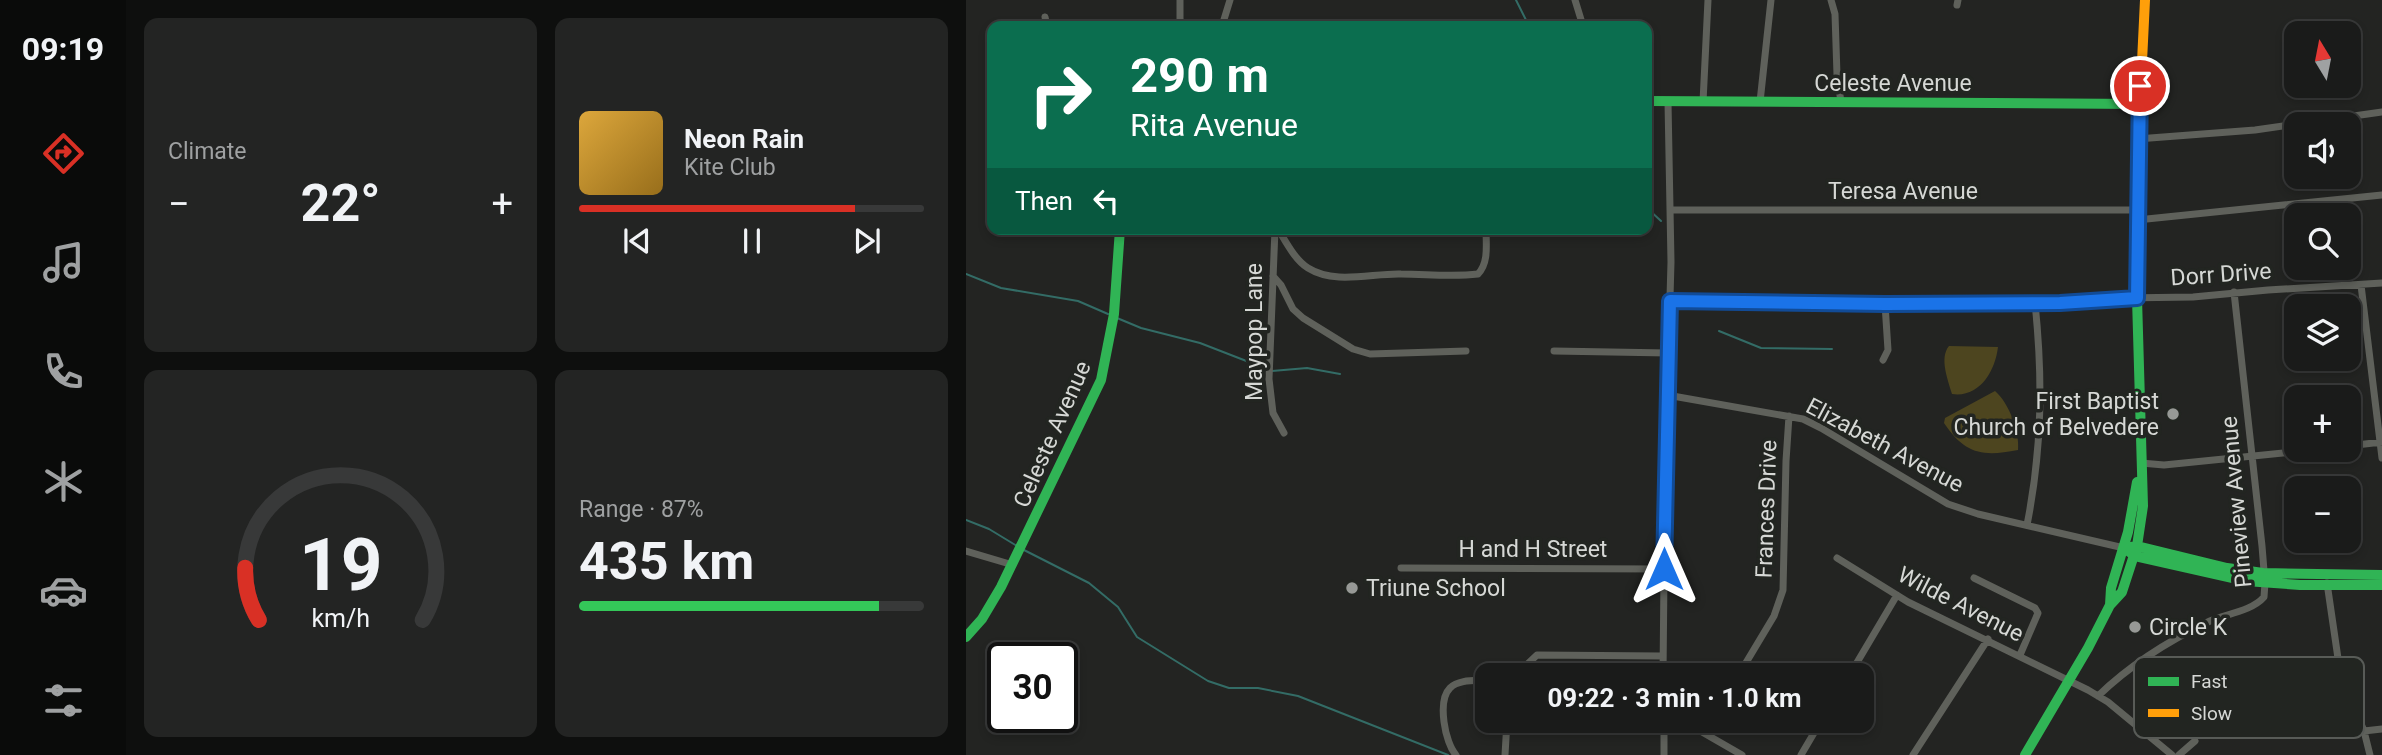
<!DOCTYPE html>
<meta charset="utf-8">
<style>
body{margin:0;font-family:Roboto,sans-serif;background:#232423;color:#f1f3f6;height:100vh;display:flex;flex-direction:column;font-size:26px;white-space:nowrap}
*{box-sizing:border-box;margin:0}
p{font-size:23px;color:#9fa1a2}
.icon{flex:none;width:38px;height:38px;fill:none;stroke:currentColor;stroke-width:2;stroke-linecap:round;stroke-linejoin:round}
.map{position:relative;flex:1;overflow:hidden}
.details{display:flex;flex-direction:column;gap:18px;padding:18px;background:#0e0f0e;width:840px}
.details>*{flex:none}
.top-card{position:absolute;left:21px;top:21px;width:665px;height:214px;border-radius:14px;box-shadow:0 4px 10px #0003,0 0 0 2px #383939;background:#0b6e4f;color:#fff;overflow:hidden}
.needle{width:46px;rotate:350deg}
.controls{position:absolute;left:1318px;top:21px;display:grid;gap:14px}
.controls a{display:grid;place-items:center;width:77px;height:77px;border-radius:14px;background:#1a1b1a;box-shadow:0 4px 10px #0003,0 0 0 2px #383939;font-size:35px}
.speed{position:absolute;left:21px;top:642px;display:flex;gap:14px;font-size:35px;font-weight:700;text-align:center}
.speed>*{display:grid;place-content:center;width:91px;height:91px;border-radius:50%;background:#1a1b1a;box-shadow:0 4px 10px #0003,0 0 0 2px #383939;line-height:1}
.speed .limit{border:4px solid #111;border-radius:10px;background:#fff;color:#111}
.pin{position:absolute;display:grid;place-items:center;width:60px;height:60px;color:#fff;margin:-30px;border:4px solid #fff;border-radius:50%;box-shadow:0 2px 7px #0007}
.me{position:absolute;width:77px;margin:-38px;rotate:0deg;stroke-linejoin:round;filter:drop-shadow(0 0 5px #0008)}
.turn{display:flex;align-items:center;gap:24px;height:147px;padding:0 28px;font-size:32px}
.turn .icon{width:91px;height:91px;stroke-width:2.5}
.turn b{display:block;font-size:49px;line-height:60px}
.then{display:flex;align-items:center;height:66px;padding:0 28px;background:#0003;gap:14px;font-size:26px}
.big{font-size:52px;font-weight:700;line-height:1.1}
.details .card{flex:1;display:flex;flex-direction:column;justify-content:center;gap:10px;min-width:0;padding:0 24px;border-radius:14px;background:#232423}
.details .dial{align-items:center;gap:0}
.dial svg{height:182px;overflow:visible;fill:none;stroke:#383939;stroke-width:7;stroke-linecap:round;text-anchor:middle}
.dial text{fill:#f1f3f6;stroke:none}
.song{display:flex;align-items:center;gap:21px}
.cover{width:84px;height:84px;border-radius:10px;background:linear-gradient(135deg,hsl(40 70% 55%),hsl(40 70% 35%))}
.played{height:7px;border-radius:4px;background:linear-gradient(90deg,#d93025 80%,#383939 80%)}
.keys{display:flex;justify-content:space-around;direction:ltr}
.heat{display:flex;justify-content:space-between;align-items:center;font-size:38px;direction:ltr}
.charge{height:10px;border-radius:5px;background:linear-gradient(90deg,#34c759 87%,#383939 0)}
.details .tiles{flex:1;display:grid;gap:18px;grid-template-columns:repeat(2,1fr)}
.trip{position:absolute;left:509px;top:663px;width:399px;height:70px;border-radius:14px;background:#1a1b1a;box-shadow:0 4px 10px #0003,0 0 0 2px #383939;font-weight:700;line-height:70px;text-align:center}
main{display:flex;flex:1;min-height:0}
.menu{display:flex;flex-direction:column;width:126px;justify-content:space-around;align-items:center;background:#0a0b0a;color:#9fa1a2}
.menu .icon{width:49px;height:49px}
.menu .selected{color:#d93025}
.menu b{font-size:32px;color:#f1f3f6}
.map>svg:first-child{display:block}
.green{fill:#4d451f}
.lines{fill:none;stroke-linecap:round;stroke-linejoin:round}
.stream{stroke:#336c66;stroke-width:2}
.street{stroke:#5f615b;stroke-width:7}
.fast{stroke:#30b455;stroke-width:10}
.slow{stroke:#ff9f0a;stroke-width:10}
.route-casing{stroke:#114b97;stroke-width:18}
.route{stroke:#1a73e8;stroke-width:12}
.poi-dot{fill:#979996;stroke:#222521;stroke-width:2.5}
.labels{text-anchor:middle;stroke-width:7;stroke-linejoin:round;paint-order:stroke}
.street-label{font-size:23px;fill:#d6d8d5;stroke:#222521}
.poi-label{font-size:23px;fill:#d6d8d5;stroke:#222521;text-anchor:start}
.key{fill:#222521;stroke:#585b57;stroke-width:2}
.key-label{font-size:19px;fill:#d6d8d5}
</style>
<main>
<nav class="menu">
<b>09:19</b>
<svg class="icon selected" aria-label="directions" viewBox="0 0 24 24"><path d="M12 3l9 9-9 9-9-9zM9 14v-3h6M13 9l2 2-2 2"/></svg>
<svg class="icon" aria-label="music" viewBox="0 0 24 24"><path d="M9 18V5l10-2v13"/><circle cx="6" cy="18" r="3"/><circle cx="16" cy="16" r="3"/></svg>
<svg class="icon" aria-label="phone" viewBox="0 0 24 24"><path d="M5 4h4l2 5-3 2q2 4 5 5l2-3 5 2v4C11 20 4 13 5 4z"/></svg>
<svg class="icon" aria-label="climate" viewBox="0 0 24 24"><path d="M12 3v18M4 7l16 10M4 17L20 7"/></svg>
<svg class="icon" aria-label="car" viewBox="0 0 24 24"><path d="M5 17H2v-5l4-1 3-4h7l3 4 3 1v5h-3M9 17h6M6 11h13"/><circle cx="7" cy="17" r="2"/><circle cx="17" cy="17" r="2"/></svg>
<svg class="icon" aria-label="filters" viewBox="0 0 24 24"><path d="M4 7h16M4 17h16"/><circle cx="9" cy="7" r="2"/><circle cx="15" cy="17" r="2"/></svg>
</nav>
<section class="details">
<div class="tiles">
<div class="card"><p>Climate</p>
<div class="heat"><a>−</a><b class="big">22°</b><a>+</a></div>
</div>
<div class="card">
<div class="song"><i class="cover"></i><div><b>Neon Rain</b><p>Kite Club</p></div></div>
<div class="played"></div>
<div class="keys"><svg class="icon" aria-label="previous" viewBox="0 0 24 24"><path d="M18 5L8 12l10 7zM5 5v14"/></svg><svg class="icon" aria-label="pause" viewBox="0 0 24 24"><path d="M8 5v14M16 5v14"/></svg><svg class="icon" aria-label="next" viewBox="0 0 24 24"><path d="M6 5l10 7-10 7zM19 5v14"/></svg></div>
</div>
<div class="card dial"><svg viewBox="0 0 100 80">
<path d="M14 69A42 42 0 1 1 86 69"/>
<path d="M14 69A42 42 0 0 1 8 46" stroke="#d93025"/>
<text x="50" y="56" font-size="32" font-weight="700">19</text>
<text x="50" y="72" font-size="11">km/h</text>
</svg></div>
<div class="card"><p>Range · 87%</p><b class="big">435 km</b><div class="charge"></div></div>
</div>
</section>
<div class="map">
<svg width="1416" height="755" viewBox="0 0 1416 755">
<rect width="100%" height="100%" fill="#232422"/>
<path class="green" d="M983,346L1032,347C1029,372 1013,398 986,394C982,380 973,358 983,346Z
M1029,391C1043,403 1054,432 1052,450C1016,457 999,454 978,423L979,418Z"/>
<g class="lines">
<path class="stream" d="M550,0L563,26
M681,208L695,221
M0,274L35,288L112,301L142,314
M151,318L175,328L234,343L301,369
M753,331L795,348L866,349
M306,371L341,368L374,374
M0,520L23,529L51,546
M56,549L123,583L152,607L171,637L242,681L263,688H292L332,696L482,755"/>
<path class="street" d="M214,0V19L216,26
M609,0L617,26
M865,0L869,14L871,75L875,102
M991,5L992,0
M79,17L81,26
M256,26L264,0
M737,102L742,0
M794,102L805,0
M1171,139L1289,130L1416,112
M704,210H1171
M1171,220L1416,195
M309,229L303,379L307,413L318,433
M312,229C320,242 329,260 342,268C369,285 406,273 435,274C460,274 486,277 512,274C523,263 520,244 520,229
M307,276L315,285L327,309L337,318L387,349L404,354L500,351
M1395,285L1416,458
M704,301L919,304L1094,303L1156,298L1227,297L1302,290L1416,283
M588,351L702,353
M917,360L922,350L919,304
M701,395L837,419L855,428L982,504L1012,514L1158,548
M1382,446L1416,442
M1175,463L1198,465L1347,450
M1061,525C1076,449 1077,380 1069,303
M0,551L47,565
M871,558L942,602L1122,690L1142,702L1206,755
M435,568L698,569
M1008,578L1069,608L1072,613L1054,655
M1361,583L1374,672L1398,731L1404,755
M549,676L571,655L696,656
M697,676L699,474L705,262L702,102
M772,676L808,616L817,590L820,461L823,416
M883,676L931,595
M1132,696C1164,665 1204,640 1244,621C1260,614 1286,611 1298,597L1299,583L1296,546L1268,292
M717,721L776,755
M1398,731L1416,729
M738,733L744,721
M490,755C479,743 471,701 484,688C493,679 510,681 522,680
M539,755L541,721
M698,755V721
M835,755L855,721
M947,755L1022,639
M1213,755L1229,741"/>
<path class="fast" d="M681,101L1173,104
M1165,547L1171,546L1261,568L1297,573L1416,575
M1158,548L1169,556L1280,581L1334,585H1416
M1144,605L1145,588L1162,532L1171,482
M0,637L16,619L35,587L135,380L148,314L154,229
M1059,755L1122,648L1144,605L1156,592L1171,546L1177,506L1171,298L1172,144"/>
<path class="slow" d="M1172,144L1179,0"/>
</g>
<g class="lines">
<g class="route-casing">
<path id="route" d="M698,569L704,301L919,304L1094,303L1171,298L1174,86"/>
</g>
<use href="#route" class="route"/>
</g>
<g class="poi-dot">
<circle cx="1207" cy="414" r="7"/>
<circle cx="386" cy="588" r="7"/>
<circle cx="1169" cy="627" r="7"/>
</g>
<g class="labels">
<g class="street-label">
<text x="927" y="91">Celeste Avenue</text>
<text x="937" y="199">Teresa Avenue</text>
<text transform="translate(1255 274) rotate(-4)" y="8">Dorr Drive</text>
<text transform="translate(288 332) rotate(-90)" y="8">Maypop Lane</text>
<text transform="translate(86 434) rotate(-66)" y="8">Celeste Avenue</text>
<text transform="translate(919 445) rotate(28)" y="8">Elizabeth Avenue</text>
<text transform="translate(1270 502) rotate(-95)" y="8">Pineview Avenue</text>
<text transform="translate(800 509) rotate(-88)" y="8">Frances Drive</text>
<text x="567" y="557">H and H Street</text>
<text transform="translate(995 604) rotate(27)" y="8">Wilde Avenue</text>
</g>
<g class="poi-label">
<text x="1193" y="409" text-anchor="end">First Baptist<tspan x="1193" dy="26">Church of Belvedere</tspan></text>
<text x="400" y="596">Triune School</text>
<text x="1183" y="635">Circle K</text>
</g>
</g>
<rect x="1168" y="657" width="230" height="81" rx="10" class="key"/>
<rect x="1182" y="677" width="31" height="9" fill="#30b455"/>
<rect x="1182" y="709" width="31" height="8" fill="#ff9f0a"/>
<g class="key-label">
<text x="1225" y="688">Fast</text>
<text x="1225" y="720">Slow</text>
</g>
</svg>
<div class="controls">
<a><svg class="needle" viewBox="-14 -14 28 28"><path d="M0-13l5 13h-10z" fill="#e53935"/><path d="M0 13l5-13h-10z" fill="#9fa1a2"/></svg></a>
<a><svg class="icon" aria-label="sound" viewBox="0 0 24 24"><path d="M4 9h4l5-4v14l-5-4H4zM17 9q2 3 0 6"/></svg></a>
<a><svg class="icon" aria-label="search" viewBox="0 0 24 24"><circle cx="10" cy="10" r="6"/><path d="M15 15l6 6"/></svg></a>
<a><svg class="icon" aria-label="layers" viewBox="0 0 24 24"><path d="M12 4l9 5-9 5-9-5zM3 14l9 5 9-5"/></svg></a>
<a>+</a>
<a>−</a>
</div>
<div class="speed"><div class="limit">30</div></div>
<div class="pin" style="left:1174px;top:86px;background:#d93025"><svg class="icon" aria-label="arrive" viewBox="0 0 24 24"><path d="M6 21V4h12l-3 4 3 4H6"/></svg></div>
<svg class="me" style="left:698px;top:569px" viewBox="-20 -20 40 40"><path d="M0-17L14 15 0 8-14 15z" fill="#1a73e8" stroke="#fff" stroke-width="4"/></svg>
<div class="trip">09:22 · 3 min · 1.0 km</div>
<div class="top-card">
<div class="turn"><svg class="icon" aria-label="right" viewBox="0 0 24 24"><path d="M7 20v-9h11M14 6l5 5-5 5"/></svg><div><b>290 m</b>Rita Avenue</div></div>
<div class="then">Then<svg class="icon" aria-label="left" viewBox="0 0 24 24"><path d="M17 20v-9H6M10 6l-5 5 5 5"/></svg></div>
</div>
</div>
</main>
